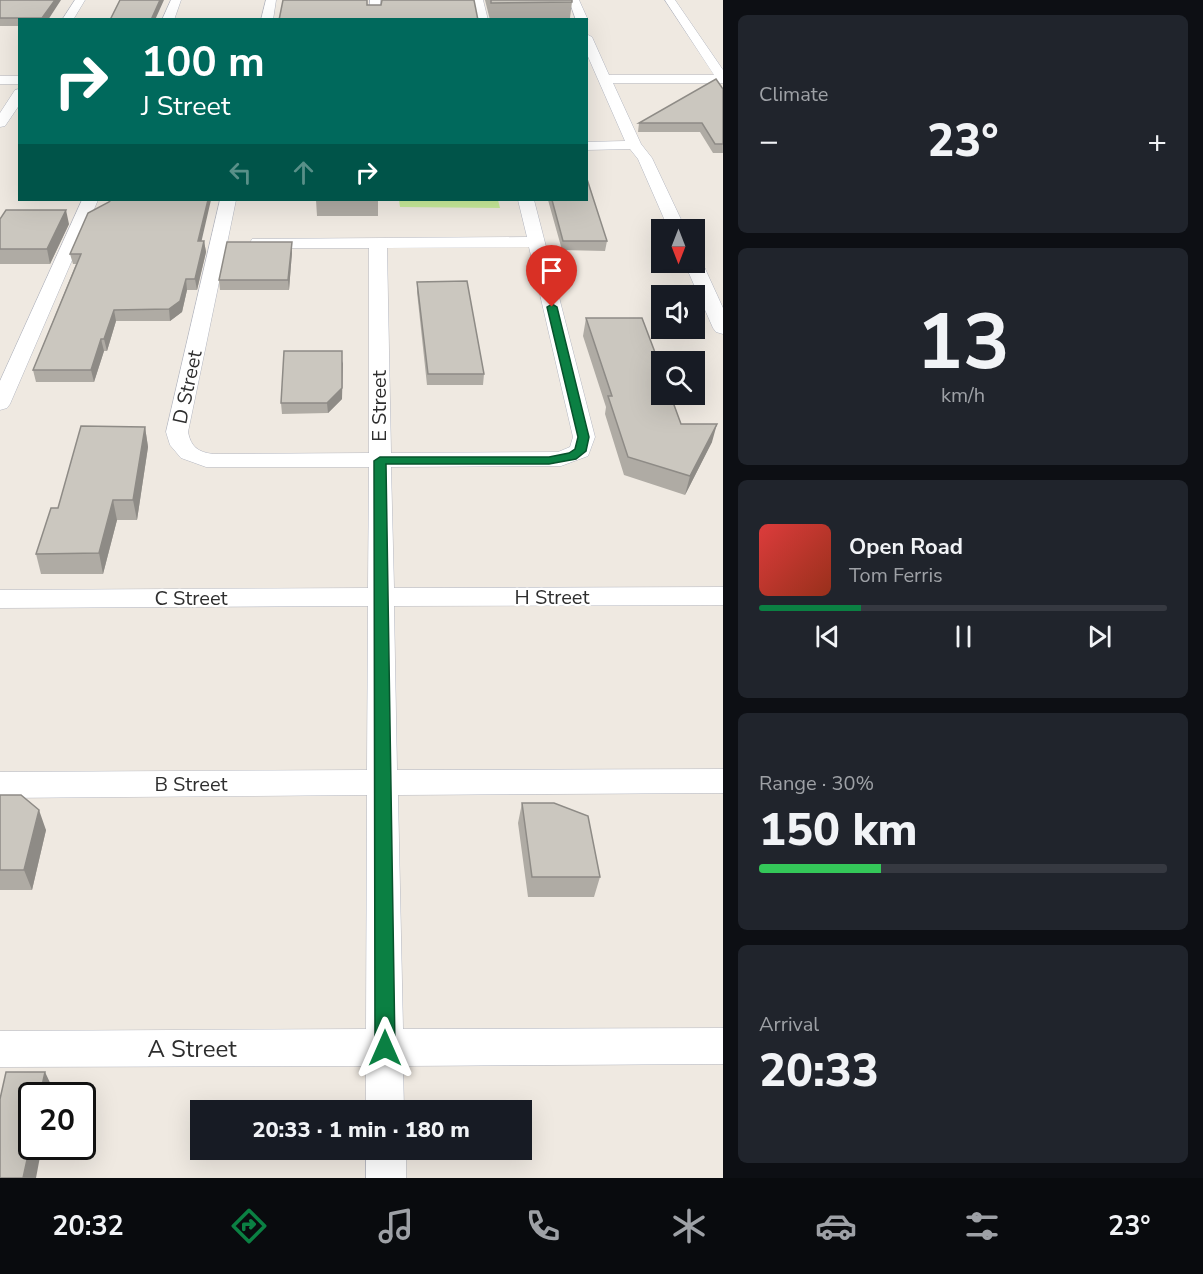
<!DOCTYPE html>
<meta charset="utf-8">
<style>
body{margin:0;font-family:"Nunito Sans",sans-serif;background:#20242c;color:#f1f3f6;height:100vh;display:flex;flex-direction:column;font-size:22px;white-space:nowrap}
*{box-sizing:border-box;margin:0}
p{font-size:20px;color:#9ea1a6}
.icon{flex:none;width:33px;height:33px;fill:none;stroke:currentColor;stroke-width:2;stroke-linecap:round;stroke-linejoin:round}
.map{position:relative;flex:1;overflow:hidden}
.side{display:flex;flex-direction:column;gap:15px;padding:15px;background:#0d0f14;width:480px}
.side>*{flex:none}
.guide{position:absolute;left:18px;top:18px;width:570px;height:183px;border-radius:0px;box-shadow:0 6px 24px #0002;background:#00695c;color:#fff;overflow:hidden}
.needle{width:39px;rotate:180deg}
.fabs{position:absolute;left:651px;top:219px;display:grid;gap:12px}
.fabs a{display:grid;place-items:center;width:54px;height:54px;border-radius:0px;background:#171b24;box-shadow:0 6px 24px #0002;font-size:30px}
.speed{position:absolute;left:18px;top:1082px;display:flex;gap:12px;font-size:30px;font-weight:700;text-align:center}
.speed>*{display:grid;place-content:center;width:78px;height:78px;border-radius:50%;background:#171b24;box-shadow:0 6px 24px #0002;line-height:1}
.speed .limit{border:3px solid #111;border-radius:9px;background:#fff;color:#111}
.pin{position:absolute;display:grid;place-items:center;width:51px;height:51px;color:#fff;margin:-62px -26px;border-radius:50% 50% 50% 0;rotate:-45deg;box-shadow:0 0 6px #0007}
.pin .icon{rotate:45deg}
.me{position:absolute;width:66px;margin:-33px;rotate:0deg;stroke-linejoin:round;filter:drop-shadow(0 0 4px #0008)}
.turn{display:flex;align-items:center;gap:21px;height:126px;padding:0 24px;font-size:27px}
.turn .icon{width:78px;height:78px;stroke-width:2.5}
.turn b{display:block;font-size:42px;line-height:51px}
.lanes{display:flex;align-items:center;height:57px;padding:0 24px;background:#0003;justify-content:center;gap:30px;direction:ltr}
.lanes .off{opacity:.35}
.big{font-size:45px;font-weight:800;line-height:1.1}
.side .widget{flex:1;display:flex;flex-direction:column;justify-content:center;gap:9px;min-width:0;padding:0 21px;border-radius:9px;background:#20242c}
.side .dial{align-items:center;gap:0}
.dial b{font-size:78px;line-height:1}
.song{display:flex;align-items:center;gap:18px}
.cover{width:72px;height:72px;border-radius:9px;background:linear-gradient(135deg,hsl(0 70% 55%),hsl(10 70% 35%))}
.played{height:6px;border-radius:3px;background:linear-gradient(90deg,#0b8043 25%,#363941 25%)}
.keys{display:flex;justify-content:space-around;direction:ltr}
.heat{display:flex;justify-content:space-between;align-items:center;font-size:33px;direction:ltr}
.charge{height:9px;border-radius:4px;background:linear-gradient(90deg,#34c759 30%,#363941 0)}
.trip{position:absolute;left:190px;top:1100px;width:342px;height:60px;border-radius:0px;background:#171b24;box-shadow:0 6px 24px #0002;font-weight:800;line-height:60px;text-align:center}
.menu{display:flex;height:96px;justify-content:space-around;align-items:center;background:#090b0e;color:#9ea1a6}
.menu .icon{width:42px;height:42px}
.menu .selected{color:#0b8043}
.menu b{font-size:27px;color:#f1f3f6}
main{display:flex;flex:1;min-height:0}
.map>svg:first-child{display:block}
.pitch{fill:#c9ec9a}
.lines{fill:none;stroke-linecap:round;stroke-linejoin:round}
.service-casing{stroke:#b4b7c1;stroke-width:1}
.service{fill:#fff;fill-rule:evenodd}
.wall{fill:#afaba4}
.shaded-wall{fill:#8e8b86}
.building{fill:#cbc7bf;stroke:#8e8b86;stroke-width:1.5}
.route{fill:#0b8043;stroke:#07532c;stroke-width:1.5}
.labels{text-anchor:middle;stroke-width:4.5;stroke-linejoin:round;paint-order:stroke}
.street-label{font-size:20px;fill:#2e2e2e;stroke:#fff}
.near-street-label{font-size:24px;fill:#2e2e2e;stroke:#fff}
</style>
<main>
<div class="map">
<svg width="723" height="1178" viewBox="0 0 723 1178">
<rect width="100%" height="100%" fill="#efe9e1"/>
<path class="pitch" d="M399,200H498L500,208L400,207Z"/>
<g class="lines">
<g class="service-casing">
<path id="service" d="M75,0H85L73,20H62Z
M171,0H181L174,20H162Z
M266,0H276L273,20H261Z
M370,0H380L381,20H369Z
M473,0H483L488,20H476Z
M569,0H579L588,20L586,22V20H576Z
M665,0H675L723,70V83H613L641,144L652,158L686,230H669L638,159L630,149L586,150V142L625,141L586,52V34L592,37L609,75H714Z
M0,76H20V84H0Z
M20,89V104L5,126L0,127V113L15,90Z
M82,200H98L10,404L7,408L0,410V381Z
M220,200H236L188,432C191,447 198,452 213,454L369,453V248H258L252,247L250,243L252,239L527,237L518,200H534L595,437L588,456L561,466L391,467L394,588L723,587V605L394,606L397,770L723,769V793L398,795L403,1029L723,1028V1064L403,1066L404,1110H366V1066L0,1067V1031L366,1029L367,795L0,798V772L367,770L368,606L0,608V590L368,588L369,467H206L181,458L170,445L166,432ZM529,247L573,437L570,447L558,452L391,453L387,248Z
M694,257L702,262L723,308V334L716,332L713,328L684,262H694Z
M366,1149H406V1178H366Z"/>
</g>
<use href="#service" class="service"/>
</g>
<path class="wall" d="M0,0L48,20H20V26H0Z
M485,0H572V2L570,18L490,20Z
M723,89V153H713L700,132H638L639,123Z
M316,200H378V216H317Z
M548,200H586L607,241L605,251L562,250Z
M0,219L69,224L50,264H0Z
M204,241L206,252L197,290H187L182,312L170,321H116L107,351H104L94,382H36L33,370L76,264H73L70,254Z
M292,252L289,290H220L219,280Z
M417,282L484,374L483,385H427L417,292Z
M586,318L681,424L712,442L685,495L624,475L605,414L606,407L583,336Z
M342,399L328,413L282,414L281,403Z
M145,427L148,447L137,520H117L103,574H41L36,554L58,508Z
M0,795L46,830L32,890H0Z
M522,803L600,877L594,897H528L518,823Z"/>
<path class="shaded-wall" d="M55,0H61L48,20H43L42,18Z
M160,0H164L155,20H151Z
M208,200H211L199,252L198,241Z
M66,210L69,224L50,264L47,249Z
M204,241L206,252L197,290L195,279Z
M292,242V252L289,290L288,280Z
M186,279L187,290L182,312L170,321L169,309Z
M114,310L116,321L107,351L104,339Z
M101,339L104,351L94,382L91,370Z
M343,361L342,399L328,413L327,403Z
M717,424L712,442L685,495L690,476Z
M145,427L148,447L137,520L133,500Z
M113,500L117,520L103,574L99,553Z
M39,810L46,830L32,890L24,870Z
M45,1072L53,1089L52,1095H40Z
M32,1137V1146H42L36,1178H23Z"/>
<path class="building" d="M0,0H55L42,18H0Z
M120,0H160L151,20H110Z
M283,0H367V5H381L382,0H474L478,20H279Z
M491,0H572V2L491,3Z
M716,79L723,89V144H715L702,123H639Z
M586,176L607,241H563L552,200H586Z
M111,200H208L198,241H204L195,279H186L180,301L169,309L114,310L104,339H101L91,370H33L81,254H70L88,213L109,202Z
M6,210H66L47,249H0V219Z
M227,242H292L288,280H219Z
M467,281L484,374H428L417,282Z
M586,318H642L662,371V394H670L681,424H717L690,476L628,457L608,396H612Z
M284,351H342V388L327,403H281Z
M81,426L145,427L133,500H113L99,553L36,554L51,508H58Z
M0,795H21L39,810L24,870H0Z
M522,803H554L588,816L600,877H532Z
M6,1072H45L40,1095H32V1137L23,1178H0V1099Z"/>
<path class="route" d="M552,304L557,307L589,437L586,451L576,459L549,464H386L395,1048L392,1055L385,1058L378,1055L375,1048L374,461L380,457H549L569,453L575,449L578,437L547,307Z"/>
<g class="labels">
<g class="street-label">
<text transform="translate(187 387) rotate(-78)" y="7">D Street</text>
<text transform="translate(379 406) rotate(-90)" y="7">E Street</text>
<text x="552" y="604">H Street</text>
<text x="191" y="605">C Street</text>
<text x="191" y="791">B Street</text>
</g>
<g class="near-street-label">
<text x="192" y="1057">A Street</text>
</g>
</g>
</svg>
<div class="fabs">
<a><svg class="needle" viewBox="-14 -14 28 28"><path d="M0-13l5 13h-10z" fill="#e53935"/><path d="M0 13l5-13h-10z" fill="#9ea1a6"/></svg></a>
<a><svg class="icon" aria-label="sound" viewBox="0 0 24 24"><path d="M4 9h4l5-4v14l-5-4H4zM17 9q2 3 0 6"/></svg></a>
<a><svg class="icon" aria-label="search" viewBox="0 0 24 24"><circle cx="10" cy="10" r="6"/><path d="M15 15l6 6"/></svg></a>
</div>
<div class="speed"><div class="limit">20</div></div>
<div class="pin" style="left:552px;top:307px;background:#d93025"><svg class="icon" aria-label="arrive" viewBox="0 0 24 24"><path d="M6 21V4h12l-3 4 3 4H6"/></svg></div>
<svg class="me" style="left:385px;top:1048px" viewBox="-20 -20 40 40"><path d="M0-17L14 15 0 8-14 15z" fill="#0b8043" stroke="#fff" stroke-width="4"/></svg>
<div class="trip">20:33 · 1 min · 180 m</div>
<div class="guide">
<div class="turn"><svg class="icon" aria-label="right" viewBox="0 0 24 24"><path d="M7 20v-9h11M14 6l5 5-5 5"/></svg><div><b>100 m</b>J Street</div></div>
<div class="lanes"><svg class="icon off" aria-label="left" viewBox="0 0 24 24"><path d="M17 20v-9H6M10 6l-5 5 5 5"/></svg><svg class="icon off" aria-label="ahead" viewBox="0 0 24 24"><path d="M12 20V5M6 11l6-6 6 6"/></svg><svg class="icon" aria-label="right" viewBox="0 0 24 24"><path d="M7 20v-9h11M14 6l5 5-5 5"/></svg></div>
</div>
</div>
<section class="side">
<div class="widget"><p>Climate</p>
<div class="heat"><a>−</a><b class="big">23°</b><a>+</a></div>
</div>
<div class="widget dial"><b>13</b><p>km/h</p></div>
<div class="widget">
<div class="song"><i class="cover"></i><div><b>Open Road</b><p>Tom Ferris</p></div></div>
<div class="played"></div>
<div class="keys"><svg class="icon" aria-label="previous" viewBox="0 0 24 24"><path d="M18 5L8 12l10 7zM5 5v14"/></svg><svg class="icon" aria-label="pause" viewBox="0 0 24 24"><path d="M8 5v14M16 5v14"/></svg><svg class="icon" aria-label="next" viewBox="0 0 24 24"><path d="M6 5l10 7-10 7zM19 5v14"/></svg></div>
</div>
<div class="widget"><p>Range · 30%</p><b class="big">150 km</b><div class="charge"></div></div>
<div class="widget"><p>Arrival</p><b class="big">20:33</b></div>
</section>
</main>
<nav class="menu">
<b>20:32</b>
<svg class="icon selected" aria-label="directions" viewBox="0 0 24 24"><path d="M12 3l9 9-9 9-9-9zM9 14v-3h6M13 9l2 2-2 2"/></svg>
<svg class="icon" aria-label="music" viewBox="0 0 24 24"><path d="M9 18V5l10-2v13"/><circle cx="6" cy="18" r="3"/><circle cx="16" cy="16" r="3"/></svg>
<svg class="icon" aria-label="phone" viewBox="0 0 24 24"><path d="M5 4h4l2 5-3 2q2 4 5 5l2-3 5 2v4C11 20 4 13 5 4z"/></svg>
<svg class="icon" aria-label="climate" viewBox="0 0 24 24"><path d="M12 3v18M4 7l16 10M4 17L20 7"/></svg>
<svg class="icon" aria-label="car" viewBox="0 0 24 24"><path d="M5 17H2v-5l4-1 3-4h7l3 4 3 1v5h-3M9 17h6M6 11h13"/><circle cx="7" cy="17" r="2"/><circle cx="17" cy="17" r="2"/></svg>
<svg class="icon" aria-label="filters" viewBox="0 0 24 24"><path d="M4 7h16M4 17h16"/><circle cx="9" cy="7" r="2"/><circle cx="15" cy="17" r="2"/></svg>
<b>23°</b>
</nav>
